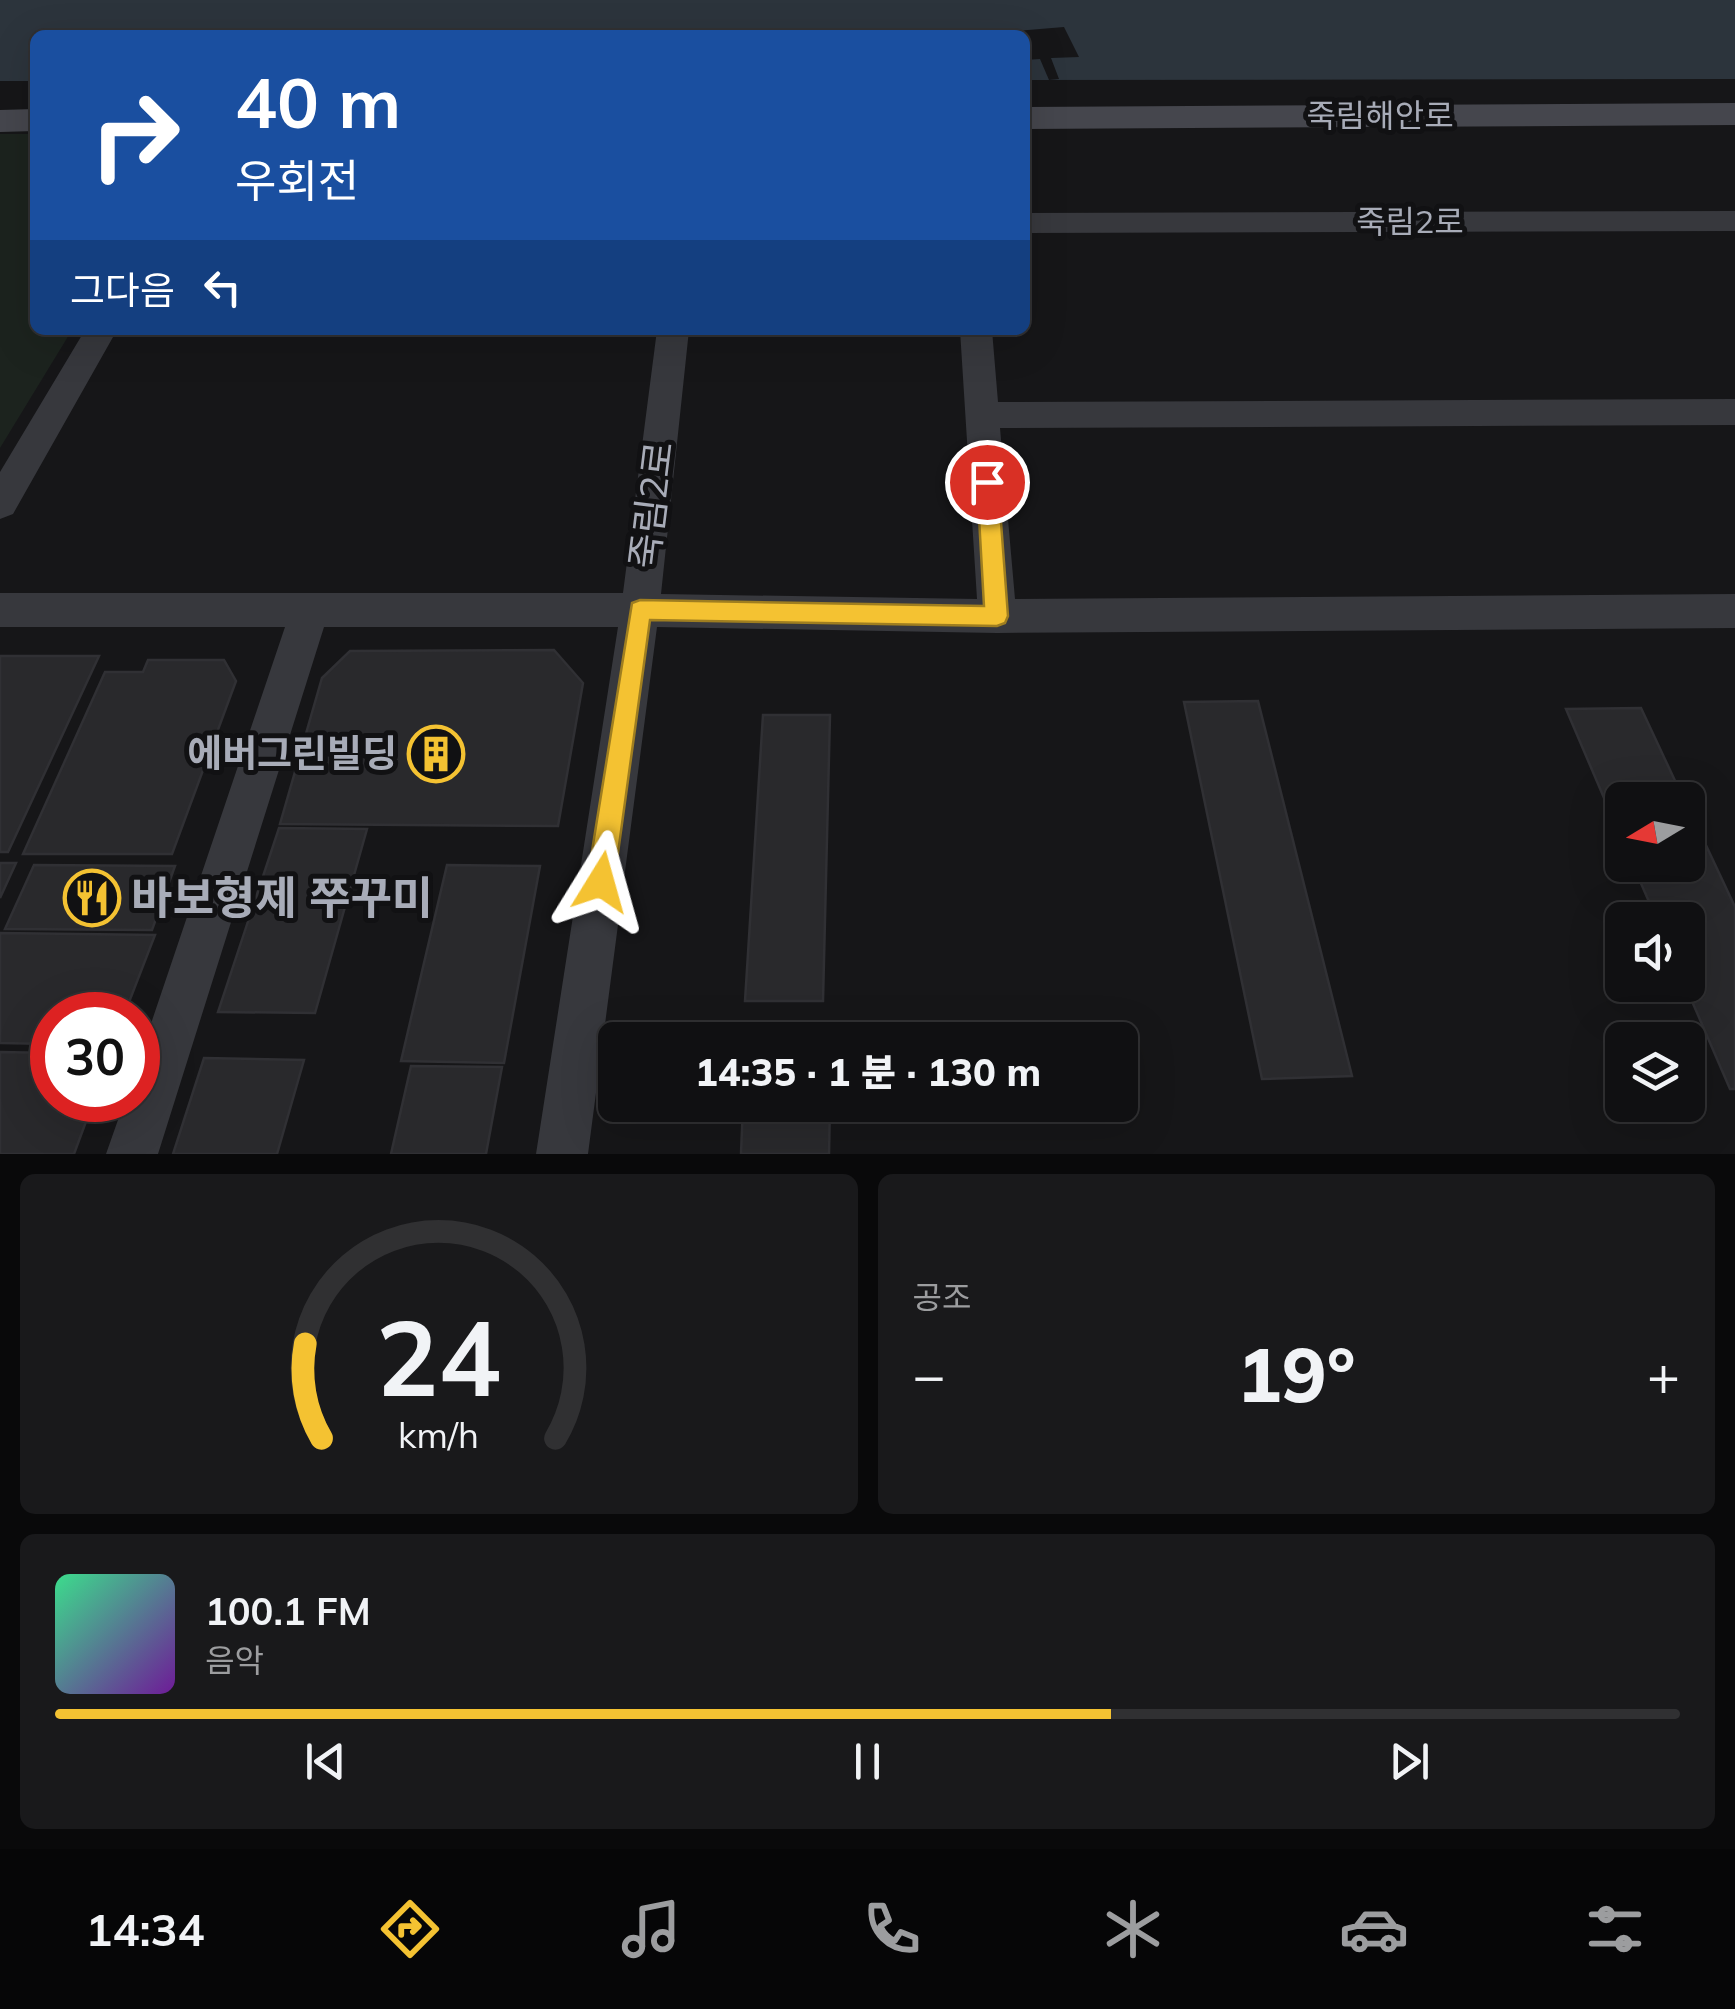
<!DOCTYPE html>
<html lang="ko">
<meta charset="utf-8">
<style>
body{margin:0;font-family:Mulish,"Noto Sans KR",sans-serif;background:#19191b;color:#f1f3f6;height:100vh;display:flex;flex-direction:column;font-size:38px;white-space:nowrap}
*{box-sizing:border-box;margin:0}
p{font-size:32px;color:#9c9d9f}
.icon{flex:none;width:55px;height:55px;fill:none;stroke:currentColor;stroke-width:2;stroke-linecap:round;stroke-linejoin:round}
.map{position:relative;height:1154px;overflow:hidden}
.panel{display:flex;flex-direction:column;gap:20px;padding:20px;background:#09090a;flex:1}
.panel>*{flex:none}
.top-card{position:absolute;left:30px;top:30px;width:1000px;height:305px;border-radius:15px;box-shadow:0 10px 40px #0002,0 0 0 2px #303032;background:#1a4fa0;color:#fff;overflow:hidden}
.needle{width:65px;rotate:260deg}
.controls{position:absolute;left:1605px;top:782px;display:grid;gap:20px}
.controls a{display:grid;place-items:center;width:100px;height:100px;border-radius:15px;background:#101012;box-shadow:0 10px 40px #0002,0 0 0 2px #303032;font-size:50px}
.speed{position:absolute;left:30px;top:992px;display:flex;gap:20px;font-size:50px;font-weight:700;text-align:center}
.speed>*{display:grid;place-content:center;width:130px;height:130px;border-radius:50%;background:#101012;box-shadow:0 10px 40px #0002,0 0 0 2px #303032;line-height:1}
.speed .limit{border:15px solid #d22;background:#fff;color:#111}
.pin{position:absolute;display:grid;place-items:center;width:85px;height:85px;color:#fff;margin:-42px;border:5px solid #fff;border-radius:50%;box-shadow:0 2px 10px #0007}
.me{position:absolute;width:110px;margin:-55px;rotate:8deg;stroke-linejoin:round;filter:drop-shadow(0 0 8px #0008)}
.turn{display:flex;align-items:center;gap:35px;height:210px;padding:0 40px;font-size:45px}
.turn .icon{width:130px;height:130px;stroke-width:2.5}
.turn b{display:block;font-size:70px;line-height:85px}
.then{display:flex;align-items:center;height:95px;padding:0 40px;background:#0003;gap:20px;font-size:38px}
.big{font-size:75px;font-weight:800;line-height:1.1}
.panel .widget{flex:1;display:flex;flex-direction:column;justify-content:center;gap:15px;min-width:0;padding:0 35px;border-radius:15px;background:#19191b}
.panel .dial{align-items:center;gap:0}
.dial svg{height:260px;overflow:visible;fill:none;stroke:#303032;stroke-width:7;stroke-linecap:round;text-anchor:middle}
.dial text{fill:#f1f3f6;stroke:none}
.song{display:flex;align-items:center;gap:30px}
.cover{width:120px;height:120px;border-radius:15px;background:linear-gradient(135deg,hsl(150 70% 55%),hsl(280 70% 35%))}
.played{height:10px;border-radius:5px;background:linear-gradient(90deg,#f4c232 65%,#303032 65%)}
.keys{display:flex;justify-content:space-around;direction:ltr}
.heat{display:flex;justify-content:space-between;align-items:center;font-size:55px;direction:ltr}
.panel .tiles{flex:1;display:grid;gap:20px;grid-template-columns:1fr 1fr}
.widget:last-child{grid-column:span 2}
.trip{position:absolute;left:598px;top:1022px;width:540px;height:100px;border-radius:15px;background:#101012;box-shadow:0 10px 40px #0002,0 0 0 2px #303032;font-weight:800;line-height:100px;text-align:center}
.menu{display:flex;height:160px;justify-content:space-around;align-items:center;background:#060607;color:#9c9d9f}
.menu .icon{width:70px;height:70px}
.menu .active{color:#f4c232}
.menu b{font-size:45px;color:#f1f3f6}
.map>svg:first-child{display:block}
.green{fill:#1c231e}
.water{fill:#2c343c}
.pier{fill:#161618}
.building{fill:#29292c;stroke:#303034;stroke-width:2.5}
.lines{fill:none;stroke-linecap:round;stroke-linejoin:round}
.street{fill:#37383d;fill-rule:evenodd}
.secondary{fill:#45464d;fill-rule:evenodd}
.route{fill:#f4c232;stroke:#9f7e20;stroke-width:2.5}
.labels{text-anchor:middle;stroke-width:10;stroke-linejoin:round;paint-order:stroke}
.far-street-label{font-size:32px;fill:#a8acb8;stroke:#111113}
.street-label{font-size:38px;fill:#a8acb8;stroke:#111113}
.poi-label{font-size:38px;font-weight:bold;fill:#a8acb8;stroke:#111113;text-anchor:end}
.near-poi-label{font-size:45px;font-weight:bold;fill:#a8acb8;stroke:#111113;text-anchor:start}
</style>
<div class="map">
<svg width="1735" height="1154" viewBox="0 0 1735 1154">
<rect width="100%" height="100%" fill="#161618"/>
<path class="green" d="M0,134H35V330H72L0,448Z"/>
<path class="water" d="M0,0H1735V79L1025,80V35H35V81H0Z"/>
<path class="pier" d="M1064,27L1079,57L1051,58L1059,79L1049,80L1040,59L1025,60V35L1003,32Z"/>
<path class="building" d="M554,650L583,683L558,826L280,824L322,678L350,651Z
M0,656H99L8,852H0Z
M148,660H224L236,681L172,854H23L105,672H143Z
M1258,701L1352,1076L1262,1079L1184,702Z
M1641,708L1684,800H1622V840L1566,709Z
M763,715H830L823,1001H745Z
M1688,807L1735,907V1089H1730L1685,985L1688,920H1657L1633,865H1688Z
M279,828L367,829L315,1013L218,1012Z
M0,863H16L0,898Z
M34,865L175,866L152,930L5,929Z
M447,865L540,866L504,1063L401,1061Z
M0,933L155,935L124,1015H52V1044L0,1043Z
M0,1052L52,1053V1100H94L74,1154H0Z
M204,1058L304,1060L277,1154H173Z
M411,1066L502,1067L486,1154H391Z
M743,1105H830L829,1154H741Z"/>
<g class="lines">
<path class="street" d="M1735,211V231L1025,233V213Z
M85,330H117L13,514L0,519V472Z
M657,330H689L661,594L977,599L960,330H992L998,402L1735,399V425L1000,428L1015,599L1735,594V628L997,633L657,627L588,1154H536L618,627H324L158,1154H106L125,1100H138V1062L285,627H0V593H623Z"/>
<path class="secondary" d="M1735,103V125L1025,129V107Z
M35,109V131L0,132V110Z"/>
</g>
<path class="route" d="M987,473L998,482L1008,616L1005,623L997,626L650,620L614,882L610,892L601,896L591,892L587,882L632,603L640,600L984,606L977,482Z"/>
<defs>
<g id="building-ring" transform="scale(2.875)"><circle r="9.5" fill="#111113" stroke="#f4c232" stroke-width="1.5"/><path d="M-4-6H4V6H1V3H-1V6H-4ZM-2.5-4.3h1.7v1.8h-1.7ZM.8-4.3h1.7v1.8H.8ZM-2.5-1h1.7V.8h-1.7ZM.8-1h1.7V.8H.8Z" fill="#f4c232"/></g>
<g id="restaurant-ring" transform="scale(2.875)"><circle r="9.5" fill="#111113" stroke="#f4c232" stroke-width="1.5"/><path d="M-5-6h1v4h1v-4h1v4h1v-4h1v5L-1.5 .5V6h-2V.5L-5-1ZM5-6V6H3V1.5H1.5Q1.5-4 5-6Z" fill="#f4c232"/></g>
</defs>
<g fill-rule="evenodd">
<use href="#building-ring" x="436" y="754"/>
<use href="#restaurant-ring" x="92" y="898"/>
</g>
<g class="labels">
<g class="far-street-label">
<text x="1380" y="127">죽림해안로</text>
<text x="1410" y="233">죽림2로</text>
</g>
<g class="street-label">
<text transform="translate(652 505) rotate(-83)" y="13">죽림2로</text>
</g>
<g class="poi-label">
<text x="397" y="767">에버그린빌딩</text>
</g>
<g class="near-poi-label">
<text x="131" y="914">바보형제 쭈꾸미</text>
</g>
</g>
</svg>
<div class="controls">
<a><svg class="needle" viewBox="-14 -14 28 28"><path d="M0-13l5 13h-10z" fill="#e53935"/><path d="M0 13l5-13h-10z" fill="#9c9d9f"/></svg></a>
<a><svg class="icon" aria-label="sound" viewBox="0 0 24 24"><path d="M4 9h4l5-4v14l-5-4H4zM17 9q2 3 0 6"/></svg></a>
<a><svg class="icon" aria-label="layers" viewBox="0 0 24 24"><path d="M12 4l9 5-9 5-9-5zM3 14l9 5 9-5"/></svg></a>
</div>
<div class="speed"><div class="limit">30</div></div>
<div class="pin" style="left:987px;top:482px;background:#d93025"><svg class="icon" aria-label="arrive" viewBox="0 0 24 24"><path d="M6 21V4h12l-3 4 3 4H6"/></svg></div>
<svg class="me" style="left:601px;top:882px" viewBox="-20 -20 40 40"><path d="M0-17L14 15 0 8-14 15z" fill="#f4c232" stroke="#fff" stroke-width="4"/></svg>
<div class="trip">14:35 · 1 분 · 130 m</div>
<div class="top-card">
<div class="turn"><svg class="icon" aria-label="right" viewBox="0 0 24 24"><path d="M7 20v-9h11M14 6l5 5-5 5"/></svg><div><b>40 m</b>우회전</div></div>
<div class="then">그다음<svg class="icon" aria-label="left" viewBox="0 0 24 24"><path d="M17 20v-9H6M10 6l-5 5 5 5"/></svg></div>
</div>
</div>
<section class="panel">
<div class="tiles">
<div class="widget dial"><svg viewBox="0 0 100 80">
<path d="M14 69A42 42 0 1 1 86 69"/>
<path d="M14 69A42 42 0 0 1 9 40" stroke="#f4c232"/>
<text x="50" y="56" font-size="32" font-weight="700">24</text>
<text x="50" y="72" font-size="11">km/h</text>
</svg></div>
<div class="widget"><p>공조</p>
<div class="heat"><a>−</a><b class="big">19°</b><a>+</a></div>
</div>
<div class="widget">
<div class="song"><i class="cover"></i><div><b>100.1 FM</b><p>음악</p></div></div>
<div class="played"></div>
<div class="keys"><svg class="icon" aria-label="previous" viewBox="0 0 24 24"><path d="M18 5L8 12l10 7zM5 5v14"/></svg><svg class="icon" aria-label="pause" viewBox="0 0 24 24"><path d="M8 5v14M16 5v14"/></svg><svg class="icon" aria-label="next" viewBox="0 0 24 24"><path d="M6 5l10 7-10 7zM19 5v14"/></svg></div>
</div>
</div>
</section>
<nav class="menu">
<b>14:34</b>
<svg class="icon active" aria-label="directions" viewBox="0 0 24 24"><path d="M12 3l9 9-9 9-9-9zM9 14v-3h6M13 9l2 2-2 2"/></svg>
<svg class="icon" aria-label="music" viewBox="0 0 24 24"><path d="M9 18V5l10-2v13"/><circle cx="6" cy="18" r="3"/><circle cx="16" cy="16" r="3"/></svg>
<svg class="icon" aria-label="phone" viewBox="0 0 24 24"><path d="M5 4h4l2 5-3 2q2 4 5 5l2-3 5 2v4C11 20 4 13 5 4z"/></svg>
<svg class="icon" aria-label="climate" viewBox="0 0 24 24"><path d="M12 3v18M4 7l16 10M4 17L20 7"/></svg>
<svg class="icon" aria-label="car" viewBox="0 0 24 24"><path d="M5 17H2v-5l4-1 3-4h7l3 4 3 1v5h-3M9 17h6M6 11h13"/><circle cx="7" cy="17" r="2"/><circle cx="17" cy="17" r="2"/></svg>
<svg class="icon" aria-label="filters" viewBox="0 0 24 24"><path d="M4 7h16M4 17h16"/><circle cx="9" cy="7" r="2"/><circle cx="15" cy="17" r="2"/></svg>
</nav>
